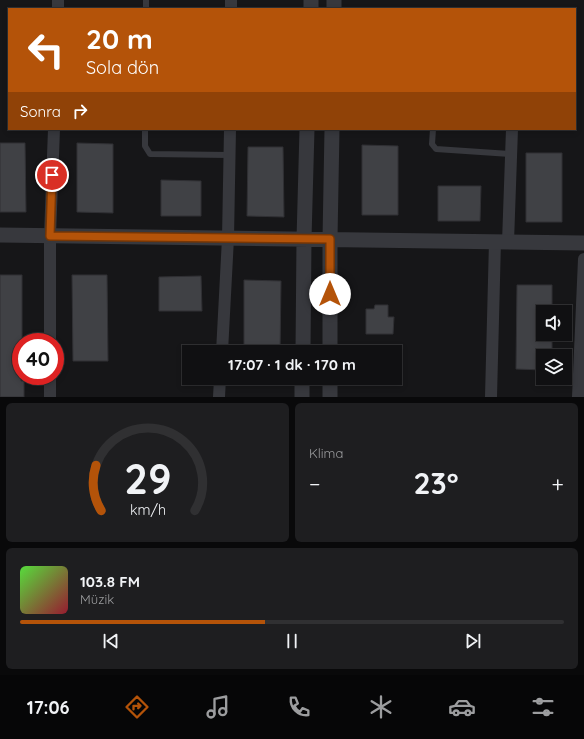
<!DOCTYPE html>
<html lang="tr">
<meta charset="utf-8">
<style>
body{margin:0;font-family:Quicksand,sans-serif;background:#1e1e20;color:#f1f3f6;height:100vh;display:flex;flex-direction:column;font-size:15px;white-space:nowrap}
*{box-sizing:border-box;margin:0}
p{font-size:13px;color:#9c9d9f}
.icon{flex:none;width:22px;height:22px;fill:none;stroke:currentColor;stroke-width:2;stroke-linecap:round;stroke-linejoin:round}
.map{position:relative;height:397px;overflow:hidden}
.panel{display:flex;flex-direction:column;gap:6px;padding:6px;background:#09090a;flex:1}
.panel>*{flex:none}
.guide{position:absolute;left:8px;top:8px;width:568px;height:122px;border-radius:0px;box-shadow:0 2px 6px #0003,0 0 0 1px #303032;background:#b45309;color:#fff;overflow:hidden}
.controls{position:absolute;left:536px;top:305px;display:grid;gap:8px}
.controls a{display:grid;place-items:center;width:36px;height:36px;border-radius:0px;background:#101012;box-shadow:0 2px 6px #0003,0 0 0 1px #303032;font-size:20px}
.speed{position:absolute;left:12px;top:333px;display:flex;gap:8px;font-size:20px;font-weight:700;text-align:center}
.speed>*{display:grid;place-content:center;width:52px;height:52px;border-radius:50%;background:#101012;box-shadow:0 2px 6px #0003,0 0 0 1px #303032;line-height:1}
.speed .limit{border:6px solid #d22;background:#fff;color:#111}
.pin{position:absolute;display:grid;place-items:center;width:34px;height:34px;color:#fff;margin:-17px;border:2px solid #fff;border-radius:50%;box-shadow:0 1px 4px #0007}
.me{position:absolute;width:44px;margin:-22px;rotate:0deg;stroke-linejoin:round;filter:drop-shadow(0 0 3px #0008)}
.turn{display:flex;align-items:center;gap:14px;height:84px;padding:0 12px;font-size:18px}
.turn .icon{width:52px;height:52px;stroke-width:2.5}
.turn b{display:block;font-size:28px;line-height:34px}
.then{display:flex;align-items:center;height:38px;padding:0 12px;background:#0003;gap:8px;font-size:15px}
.big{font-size:30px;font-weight:700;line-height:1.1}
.panel .widget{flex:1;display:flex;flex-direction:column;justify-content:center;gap:6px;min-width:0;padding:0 14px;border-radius:6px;background:#1e1e20}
.panel .dial{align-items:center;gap:0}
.dial svg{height:104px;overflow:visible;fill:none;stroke:#303032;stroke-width:7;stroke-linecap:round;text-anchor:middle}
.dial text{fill:#f1f3f6;stroke:none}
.song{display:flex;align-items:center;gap:12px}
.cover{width:48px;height:48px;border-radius:6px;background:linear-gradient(135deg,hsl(110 70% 55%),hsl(350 70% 35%))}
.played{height:4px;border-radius:2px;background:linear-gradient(90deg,#b45309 45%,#303032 45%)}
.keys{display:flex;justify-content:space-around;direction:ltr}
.heat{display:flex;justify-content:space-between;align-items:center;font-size:22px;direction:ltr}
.panel .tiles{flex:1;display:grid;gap:6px;grid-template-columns:1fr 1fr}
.widget:last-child{grid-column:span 2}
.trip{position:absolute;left:182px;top:345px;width:220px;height:40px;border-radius:0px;background:#101012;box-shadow:0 2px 6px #0003,0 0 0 1px #303032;font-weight:700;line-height:40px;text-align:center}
.tabs{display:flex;height:64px;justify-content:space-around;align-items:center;background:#060607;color:#9c9d9f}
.tabs .icon{width:28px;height:28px}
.tabs .current{color:#b45309}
.tabs b{font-size:18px;color:#f1f3f6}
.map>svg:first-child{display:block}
.building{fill:#404145;stroke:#303034}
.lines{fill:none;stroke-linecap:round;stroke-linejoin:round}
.service{stroke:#37383d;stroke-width:6}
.minor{stroke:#37383d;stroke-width:12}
.tertiary{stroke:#37383d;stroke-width:15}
.route-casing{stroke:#753606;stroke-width:10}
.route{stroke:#b45309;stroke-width:7}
</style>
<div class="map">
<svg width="584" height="397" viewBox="0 0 584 397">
<rect width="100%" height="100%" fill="#161618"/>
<path class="building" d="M0,143H25L26,212H0Z
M77,143L113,144V213L77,212Z
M362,145L398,146V215H362Z
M248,147H283L284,217L247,216Z
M526,153H562V222H526Z
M161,180L201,181V216H161Z
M438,186H481L480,221H438Z
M0,275H22V342H21V381H24V397H0Z
M72,275H107L108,361H73Z
M201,276L202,311H159V277Z
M244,280L281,281L280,352H244Z
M517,285H552V312H543V334H552V356H543V370L516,369Z
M375,305H388V317H394L393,334H366V309H374Z"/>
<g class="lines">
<path class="service" d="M146,9V0
M145,129V146L150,154L229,155
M433,129L432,144L436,149L511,154"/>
<path class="minor" d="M58,9V0
M231,9V0
M508,242L512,129
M50,342V236L54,129
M222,352L228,238L230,129
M50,397V376
M219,397L220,378
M491,397L495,241
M578,397L584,259"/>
<path class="tertiary" d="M311,9V0
M334,9V0
M0,235L584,243
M303,352L304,239L307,129
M330,352V239L332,129
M302,397V378
M330,397V378"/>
</g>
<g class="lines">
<g class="route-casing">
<path id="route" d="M52,175L50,236L330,239V294"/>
</g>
<use href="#route" class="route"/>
</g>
</svg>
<div class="controls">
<a><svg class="icon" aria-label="sound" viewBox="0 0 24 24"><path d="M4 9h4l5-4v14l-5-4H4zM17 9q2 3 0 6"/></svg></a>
<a><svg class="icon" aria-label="layers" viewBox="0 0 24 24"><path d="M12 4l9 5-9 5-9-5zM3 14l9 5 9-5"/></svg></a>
</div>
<div class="speed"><div class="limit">40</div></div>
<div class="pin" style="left:52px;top:175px;background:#d93025"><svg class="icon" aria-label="arrive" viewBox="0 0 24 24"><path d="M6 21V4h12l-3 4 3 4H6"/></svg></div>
<svg class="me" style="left:330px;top:294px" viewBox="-20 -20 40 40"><circle r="19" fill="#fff"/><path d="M0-13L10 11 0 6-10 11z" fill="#b45309"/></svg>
<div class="trip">17:07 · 1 dk · 170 m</div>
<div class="guide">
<div class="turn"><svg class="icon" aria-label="left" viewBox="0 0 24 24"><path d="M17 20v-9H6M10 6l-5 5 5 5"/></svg><div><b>20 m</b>Sola dön</div></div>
<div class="then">Sonra<svg class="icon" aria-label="right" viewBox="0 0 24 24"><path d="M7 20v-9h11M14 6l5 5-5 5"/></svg></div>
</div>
</div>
<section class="panel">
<div class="tiles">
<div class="widget dial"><svg viewBox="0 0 100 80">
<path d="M14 69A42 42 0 1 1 86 69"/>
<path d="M14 69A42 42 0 0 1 10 34" stroke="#b45309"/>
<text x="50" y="56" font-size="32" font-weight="700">29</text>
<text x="50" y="72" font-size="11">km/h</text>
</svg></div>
<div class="widget"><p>Klima</p>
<div class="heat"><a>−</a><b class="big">23°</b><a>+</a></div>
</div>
<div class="widget">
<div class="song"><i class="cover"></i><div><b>103.8 FM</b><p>Müzik</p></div></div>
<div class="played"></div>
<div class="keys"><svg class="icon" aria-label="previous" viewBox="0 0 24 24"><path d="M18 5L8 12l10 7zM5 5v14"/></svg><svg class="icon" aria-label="pause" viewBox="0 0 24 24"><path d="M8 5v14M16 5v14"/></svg><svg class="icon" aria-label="next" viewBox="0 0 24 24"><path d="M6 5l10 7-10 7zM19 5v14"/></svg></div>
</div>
</div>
</section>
<nav class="tabs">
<b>17:06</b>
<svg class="icon current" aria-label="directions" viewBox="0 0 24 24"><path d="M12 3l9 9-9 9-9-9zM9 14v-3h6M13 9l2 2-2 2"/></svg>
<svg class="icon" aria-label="music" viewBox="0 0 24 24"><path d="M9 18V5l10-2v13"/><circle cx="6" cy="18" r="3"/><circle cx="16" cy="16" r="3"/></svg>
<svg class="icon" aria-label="phone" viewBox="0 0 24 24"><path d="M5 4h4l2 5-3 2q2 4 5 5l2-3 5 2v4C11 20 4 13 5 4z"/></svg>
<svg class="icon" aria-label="climate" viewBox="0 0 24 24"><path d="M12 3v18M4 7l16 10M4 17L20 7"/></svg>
<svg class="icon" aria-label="car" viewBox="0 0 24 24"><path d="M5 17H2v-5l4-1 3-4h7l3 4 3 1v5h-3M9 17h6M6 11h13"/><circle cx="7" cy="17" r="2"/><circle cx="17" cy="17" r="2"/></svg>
<svg class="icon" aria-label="filters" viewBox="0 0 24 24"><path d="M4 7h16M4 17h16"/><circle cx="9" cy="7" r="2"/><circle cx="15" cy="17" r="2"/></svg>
</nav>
